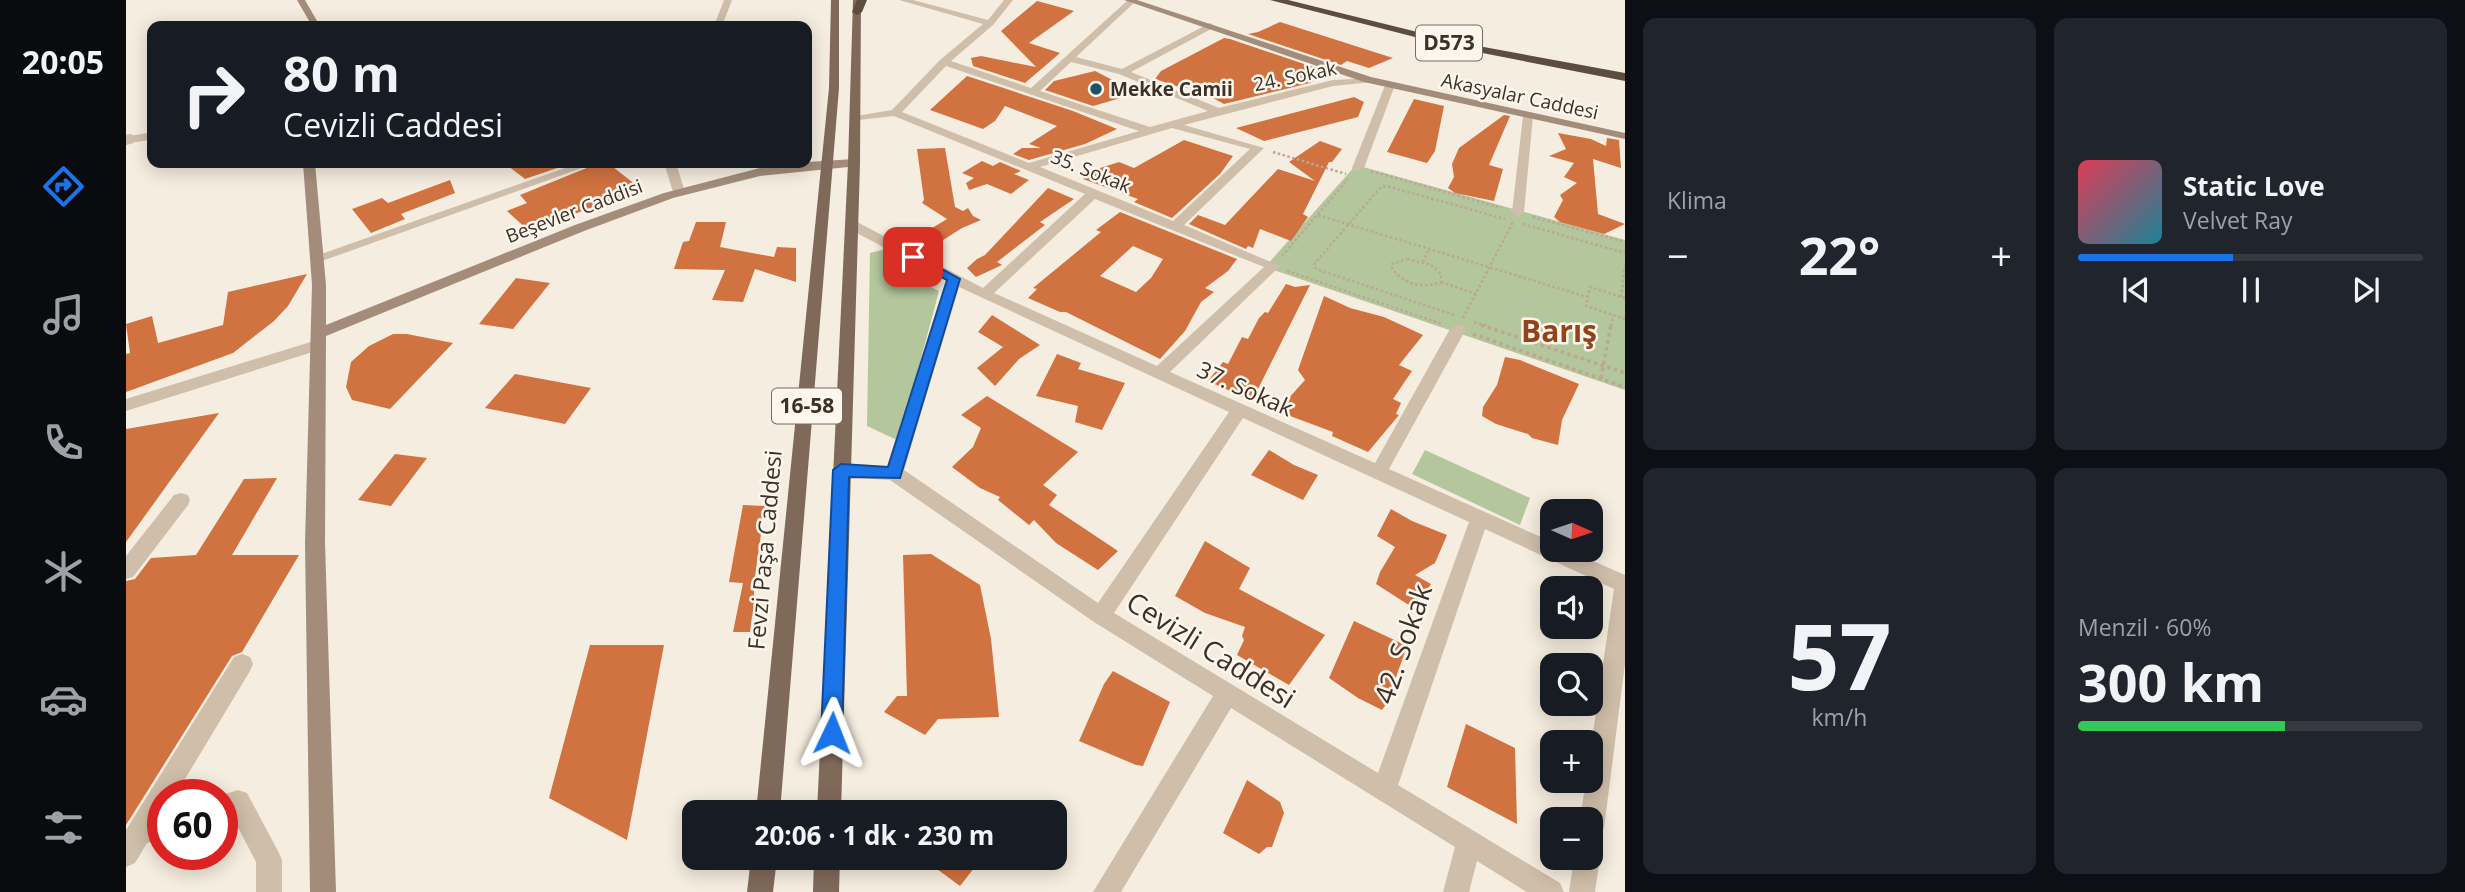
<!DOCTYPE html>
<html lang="tr">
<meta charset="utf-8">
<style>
body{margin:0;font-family:"Open Sans",sans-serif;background:#20242c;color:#f1f3f6;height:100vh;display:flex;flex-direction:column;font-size:26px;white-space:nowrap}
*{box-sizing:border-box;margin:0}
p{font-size:23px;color:#9ea1a6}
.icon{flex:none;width:38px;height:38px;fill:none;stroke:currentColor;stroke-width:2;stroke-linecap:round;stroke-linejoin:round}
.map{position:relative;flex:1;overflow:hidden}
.drawer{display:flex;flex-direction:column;gap:18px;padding:18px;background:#0d0f14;width:840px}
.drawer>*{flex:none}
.banner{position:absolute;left:21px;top:21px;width:665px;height:147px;border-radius:14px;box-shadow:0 4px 18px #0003;background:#171b24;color:#f1f3f6;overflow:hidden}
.needle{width:46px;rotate:93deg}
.tools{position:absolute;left:1414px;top:499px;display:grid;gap:14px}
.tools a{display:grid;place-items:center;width:63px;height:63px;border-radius:14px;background:#171b24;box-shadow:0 4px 18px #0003;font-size:35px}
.speed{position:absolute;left:21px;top:779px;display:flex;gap:14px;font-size:35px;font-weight:700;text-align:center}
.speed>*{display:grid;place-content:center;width:91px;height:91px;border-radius:50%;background:#171b24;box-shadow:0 4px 18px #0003;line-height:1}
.speed .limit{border:10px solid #d22;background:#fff;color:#111}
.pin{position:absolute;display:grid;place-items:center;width:60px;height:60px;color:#fff;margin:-30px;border-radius:14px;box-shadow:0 4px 10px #0006}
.me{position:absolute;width:77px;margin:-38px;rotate:2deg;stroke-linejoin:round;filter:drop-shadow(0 0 5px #0008)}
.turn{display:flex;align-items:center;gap:24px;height:147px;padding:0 21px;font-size:32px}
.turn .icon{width:91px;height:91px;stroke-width:2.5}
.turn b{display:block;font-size:49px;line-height:60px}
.big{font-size:52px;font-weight:700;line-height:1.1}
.drawer .card{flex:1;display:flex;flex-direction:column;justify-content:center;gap:10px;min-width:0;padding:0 24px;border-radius:14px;background:#20242c}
.drawer .dial{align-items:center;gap:0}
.dial b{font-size:91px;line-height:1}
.song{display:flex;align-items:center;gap:21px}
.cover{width:84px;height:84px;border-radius:10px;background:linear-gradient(135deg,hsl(350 70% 55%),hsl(190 70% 35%))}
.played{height:7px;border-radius:4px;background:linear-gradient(90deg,#1a73e8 45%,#363941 45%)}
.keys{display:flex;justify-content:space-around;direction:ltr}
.heat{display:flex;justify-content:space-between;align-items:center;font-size:38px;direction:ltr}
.charge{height:10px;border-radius:5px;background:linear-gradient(90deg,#34c759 60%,#363941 0)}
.drawer .tiles{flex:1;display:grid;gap:18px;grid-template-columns:repeat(2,1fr)}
.trip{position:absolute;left:556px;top:800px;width:385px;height:70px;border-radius:14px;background:#171b24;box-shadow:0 4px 18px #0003;font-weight:700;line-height:70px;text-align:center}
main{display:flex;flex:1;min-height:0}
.tab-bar{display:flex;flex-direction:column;width:126px;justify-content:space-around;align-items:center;background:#090b0e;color:#9ea1a6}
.tab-bar .icon{width:49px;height:49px}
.tab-bar .current{color:#1a73e8}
.tab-bar b{font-size:32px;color:#f1f3f6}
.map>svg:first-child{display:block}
.green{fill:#b4c69c}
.building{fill:#d17241;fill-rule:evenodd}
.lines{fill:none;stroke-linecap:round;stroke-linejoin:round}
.path-far1{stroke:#bba893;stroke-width:2.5;stroke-dasharray:2.5 2.5;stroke-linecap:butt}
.path{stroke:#bba893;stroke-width:3.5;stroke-dasharray:3.5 3.5;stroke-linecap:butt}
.lane-far1{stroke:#cfbea9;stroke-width:7}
.lane{stroke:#cfbea9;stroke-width:10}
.street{fill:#cfbea9;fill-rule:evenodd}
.secondary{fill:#a38d7a;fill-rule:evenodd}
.primary{fill:#7f6959;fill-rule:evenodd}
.highway{fill:#5d4c40;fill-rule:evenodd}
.route{fill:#1a73e8;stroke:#114b97;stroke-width:2}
.poi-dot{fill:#1a5662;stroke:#fcf6ec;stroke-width:2.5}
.labels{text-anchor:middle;stroke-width:5;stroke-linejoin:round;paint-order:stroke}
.far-street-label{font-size:19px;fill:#3b3129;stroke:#fcf6ec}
.far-poi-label{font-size:19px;font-weight:bold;fill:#3b3129;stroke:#fcf6ec;text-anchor:start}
.shield{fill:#fcf6ec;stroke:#756c64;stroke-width:2}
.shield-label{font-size:21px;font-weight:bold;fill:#3b3129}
.street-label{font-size:23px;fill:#3b3129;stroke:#fcf6ec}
.near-street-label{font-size:28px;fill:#3b3129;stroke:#fcf6ec}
.district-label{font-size:30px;font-weight:bold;fill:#93431a;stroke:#fcf6ec}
</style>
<main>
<nav class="tab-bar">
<b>20:05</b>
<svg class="icon current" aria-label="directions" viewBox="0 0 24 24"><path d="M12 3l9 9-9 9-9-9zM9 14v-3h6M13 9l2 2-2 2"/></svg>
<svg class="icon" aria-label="music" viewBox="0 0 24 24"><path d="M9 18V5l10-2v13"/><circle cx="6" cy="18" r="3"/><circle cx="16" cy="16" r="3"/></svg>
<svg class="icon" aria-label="phone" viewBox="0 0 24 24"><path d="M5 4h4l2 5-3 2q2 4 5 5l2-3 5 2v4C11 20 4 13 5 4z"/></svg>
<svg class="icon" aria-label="climate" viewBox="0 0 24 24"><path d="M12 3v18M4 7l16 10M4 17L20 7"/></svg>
<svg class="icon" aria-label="car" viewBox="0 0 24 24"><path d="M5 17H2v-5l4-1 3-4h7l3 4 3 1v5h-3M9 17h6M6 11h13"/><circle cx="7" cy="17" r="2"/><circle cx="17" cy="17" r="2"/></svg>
<svg class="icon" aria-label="filters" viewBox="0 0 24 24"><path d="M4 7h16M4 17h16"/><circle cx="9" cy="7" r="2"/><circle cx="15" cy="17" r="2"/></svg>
</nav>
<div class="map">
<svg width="1499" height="892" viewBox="0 0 1499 892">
<rect width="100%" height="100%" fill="#f5eddf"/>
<path class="green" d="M1230,165L1499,240V390L1139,267Z
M756,250L801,273L799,284L813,291L773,441L741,426L744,253Z
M1299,450L1404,498L1394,525L1286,474Z"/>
<path class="building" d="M911,1L948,11L903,43L934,53L899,83L847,66L845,58L855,56L910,67L875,31Z
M1154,22L1267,58L1243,68L1221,61L1215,65L1122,34L1132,32Z
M1098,38L1104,39L1202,72L1184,83L1098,104L1067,87L1056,88L1029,79L1035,71Z
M969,71L1012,93L967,106L919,90L928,81Z
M841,76L947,111L991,129L959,144L903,160L887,154L896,148H915L903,144L931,126L879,106L869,121L857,129L804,110Z
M1228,97L1238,102L1232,117L1138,141L1110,128Z
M1288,99L1318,106L1309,151L1301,163L1261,152Z
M1378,115L1384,116L1363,165L1377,169L1368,201L1329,193L1322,188L1328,177L1326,164L1333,148Z
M1432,133L1465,139L1480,146L1481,138L1493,140L1495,168L1467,159L1472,214L1499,224L1478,234L1434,222L1428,217L1437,200L1434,195L1451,183L1438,177L1448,163L1423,156L1440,149Z
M1058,140L1107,156L1094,174L1046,218L1008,202L1012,199L957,179L971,169L993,162L1008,168Z
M1194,141L1216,149L1206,162H1203L1177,214L1182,217L1165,241L1134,229L1127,248L1122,246L1120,249L1063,224L1072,215L1099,225L1152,169L1189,181L1163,162Z
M819,148L829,207L837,211L842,208L847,216L855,220L836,228L803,249L796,245L793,236L821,219L796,203L798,200L791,149Z
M856,161L867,166L874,162L895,171L888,174L903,180L885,194L861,184L843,190L840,183L848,178L836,173Z
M378,163H446L399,179Z
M473,163H482L515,189L403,231L381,211L401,203L394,195Z
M324,180L329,193L275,214L279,219L245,233L226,209L256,198L262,203Z
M922,188L948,199L914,222L919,225L871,262L876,265L850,277L841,268L851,259L859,255Z
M994,212L1111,259L1102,271L1079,288L1088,292L1075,302L1059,331L1034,359L940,312H934L902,298L911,289L907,288L975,232L970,230ZM1007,246L1037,259L1025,278L1010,292L974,276Z
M570,222H600L594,247L648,257L651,247L670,248V282L629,269L617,302L586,300L599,270L548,269L557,242L563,241Z
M181,274L162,306L148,321L107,353L0,392V354L4,353L0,324L26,316L32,343L97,325L102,292Z
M390,278L424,283L387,329L353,324Z
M1160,284L1169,287L1184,285L1126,401L1082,381L1097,362L1102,364L1116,337L1122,339L1133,318L1139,312L1142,313Z
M1198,296L1224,308L1258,317L1297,335L1273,365L1286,371L1267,399L1275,403L1270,414L1273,415L1242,452L1206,436L1207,432L1156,413L1161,400L1179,380L1172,370Z
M866,315L914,345L893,359L869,386L851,368L877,347L852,332Z
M267,334H281L327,343L264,409L226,400L220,387L225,362L243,346Z
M931,354L955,363L952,369L999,383L976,430L949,422L952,406L910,396Z
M1379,357L1394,360L1453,384L1436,420L1432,445L1406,438L1402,434L1370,424L1356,416L1357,407L1371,385Z
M389,374L465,388L439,424L359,408Z
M861,396L952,452L917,485L931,495L923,505L992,551L972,570L930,543L908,520L903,525L872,500L874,497L854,488L826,467L847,447L855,428L835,415Z
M93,413L0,542V429Z
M1143,450L1168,465L1192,475L1177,500L1125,475Z
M269,454L301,458L265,506L232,500Z
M151,478L106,555H173L116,652L106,656L0,825V581L9,579L25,558L70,555L118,479Z
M617,505L639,506L628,583V605L634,610L626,616L624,632H607L617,583L603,582Z
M1265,509L1286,521L1321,535L1309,563L1289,575L1305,584L1289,609L1250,584L1254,572L1269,547L1251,536Z
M1079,541L1124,568L1113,589L1199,635L1163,685L1111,655L1118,640L1116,636L1119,627L1079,613L1049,596Z
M805,554L854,585L865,639L873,717L812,719L799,735L758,712L771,696H781L777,555Z
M1228,621L1281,646L1261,703L1256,710L1232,698L1203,678Z
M464,645H538L501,840L423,798Z
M987,671L1044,702L1017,766L1010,765L953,741L978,684Z
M1340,724L1389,748L1391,824L1321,787Z
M1121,780L1154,802L1158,813L1146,847H1141L1133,854L1097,833Z
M796,858H856L834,886Z"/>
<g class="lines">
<path class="path-far1" d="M1147,152L1220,174
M1245,171L1376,208
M1192,215L1461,297
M1407,217L1499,242
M1397,224L1499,253
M1156,256L1222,179
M1281,259L1305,265L1315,274V282C1296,289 1278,285 1266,268V264Z
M1297,262L1303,249
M1161,271L1316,324
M1315,282L1350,294
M1495,297L1499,265
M1499,298L1464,287L1460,306L1499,319
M1328,315L1193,270L1188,267L1189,263L1255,187L1260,186L1379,219
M1337,318L1387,222
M1348,322L1361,326
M1485,326L1487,315"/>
<path class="path" d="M1355,325L1499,373
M1347,334L1499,387
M1475,378L1485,325"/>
<path class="lane-far1" d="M0,140L26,136"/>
<path class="lane" d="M0,140L4,139"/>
<path class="street" d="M598,0H606L596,26H588Z
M773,0H787L862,20L878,0H887L867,25L825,61L905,88L1002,0L1010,1L950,57L996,69L1084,23L1089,26L1087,28L1005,72L1093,108L1207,80L1246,78V82L1207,86L1058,125L1138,148L1058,225L1154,266L1044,372L1249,463L1324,329L1332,324L1337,326L1340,329L1263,469L1426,542V550H1442L1499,575V664L1478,828L1474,837L1465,841V819H1454L1460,780H1465V746L1488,589L1359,529L1272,785L1434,883L1438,892H1401L1351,861L1343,892H1317L1329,847L1105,708L995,892H967L1087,696L968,622L764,480L715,477L709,475L706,470L709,465L715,463L761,466L821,280L721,228V222H731L857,288L959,194L768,116L724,121V117L766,110L814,60L857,24ZM945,62L993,74L1082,111L1024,127L914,91ZM820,66L1013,131L903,163L776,112ZM1046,128L1124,149L1047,221L914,167ZM969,199L1138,267L1031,366L868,293ZM833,287L1103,412L972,603L778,470ZM1117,418L1343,522L1252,773L988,613Z
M1260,83L1269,85L1238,168L1228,171L1226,168Z
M1402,113L1407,116L1398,212L1392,216L1386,212L1397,116Z
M453,163H470L196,261H186L184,258Z
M538,163H550L559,192L557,195L553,196L547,192Z
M191,340L199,345L196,349L0,411V399Z
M55,493L62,495L64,500L62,505L7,577L0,579V556L48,495Z
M116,654L124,657L127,664L124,671L50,794H37V839L21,843L9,863L0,867V830L108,657Z
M112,790L121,793L152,851L156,860V892H130V862L106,816L96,819V795Z
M1465,847L1470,849L1474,858L1469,892H1443L1448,858H1465Z"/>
<path class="secondary" d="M171,0H179L194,26H186Z
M998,0H1011L1245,77L1499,133V139L1238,82Z
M728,159L734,163L732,166L634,176L547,198L458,231L200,336L199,543L210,892H184L179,543L186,285L177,163H189L200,285V325L449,225L538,193L634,168L681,162Z"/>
<path class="primary" d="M705,0H713V88L654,812H630L703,88Z
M727,0H735L734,163L715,812H691L722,163Z
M625,858H651L647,892H621Z
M688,858H714L713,892H687Z"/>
<path class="highway" d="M731,0H741L736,12L731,15L726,12Z
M1144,0H1162L1336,43L1499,73V81L1336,49Z"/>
</g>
<path class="route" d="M787,253L834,279L774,478L723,477L716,733L713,740L706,743L698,740L695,733L707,470L715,464L762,467L821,280L783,260L781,257Z"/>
<circle class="poi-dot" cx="970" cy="89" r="7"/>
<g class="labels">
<g class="far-street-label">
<text transform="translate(1169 76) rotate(-12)" y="7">24. Sokak</text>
<text transform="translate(1394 96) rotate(12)" y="7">Akasyalar Caddesi</text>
<text transform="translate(965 171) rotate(22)" y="7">35. Sokak</text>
<text transform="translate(448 211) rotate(-21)" y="7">Beşevler Caddisi</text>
</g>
<g class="far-poi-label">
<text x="984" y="96">Mekke Camii</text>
</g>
<g class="shield">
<rect x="1290" y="25.5" width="66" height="35" rx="5"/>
<rect x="646" y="388.5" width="70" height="35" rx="5"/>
</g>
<g class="shield-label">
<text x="1323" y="50">D573</text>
<text x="681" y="413">16-58</text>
</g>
<g class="street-label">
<text transform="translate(1119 389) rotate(24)" y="8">37. Sokak</text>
<text transform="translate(639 550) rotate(-85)" y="8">Fevzi Paşa Caddesi</text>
</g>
<g class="near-street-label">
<text transform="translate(1277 644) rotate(-71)" y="10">42. Sokak</text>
<text transform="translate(1085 650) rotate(32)" y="10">Cevizli Caddesi</text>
</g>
<g class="district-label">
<text x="1433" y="342">Barış</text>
</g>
</g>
</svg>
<div class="tools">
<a><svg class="needle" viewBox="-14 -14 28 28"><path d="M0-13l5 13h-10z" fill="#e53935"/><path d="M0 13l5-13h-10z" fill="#9ea1a6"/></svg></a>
<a><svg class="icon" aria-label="sound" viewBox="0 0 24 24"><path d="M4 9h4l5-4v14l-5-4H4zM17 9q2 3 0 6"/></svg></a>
<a><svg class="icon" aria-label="search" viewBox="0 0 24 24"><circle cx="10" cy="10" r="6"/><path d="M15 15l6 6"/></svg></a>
<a>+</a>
<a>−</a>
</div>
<div class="speed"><div class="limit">60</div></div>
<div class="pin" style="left:787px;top:257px;background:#d93025"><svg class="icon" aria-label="arrive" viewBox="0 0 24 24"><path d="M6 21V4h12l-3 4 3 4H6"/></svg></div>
<svg class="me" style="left:706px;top:733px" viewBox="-20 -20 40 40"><path d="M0-17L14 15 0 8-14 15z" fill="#1a73e8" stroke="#fff" stroke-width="4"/></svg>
<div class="trip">20:06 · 1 dk · 230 m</div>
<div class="banner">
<div class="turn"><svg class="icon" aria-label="right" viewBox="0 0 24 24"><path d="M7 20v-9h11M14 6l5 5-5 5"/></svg><div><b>80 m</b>Cevizli Caddesi</div></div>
</div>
</div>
<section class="drawer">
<div class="tiles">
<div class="card"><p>Klima</p>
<div class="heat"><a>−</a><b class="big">22°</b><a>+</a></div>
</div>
<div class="card">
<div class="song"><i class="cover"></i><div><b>Static Love</b><p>Velvet Ray</p></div></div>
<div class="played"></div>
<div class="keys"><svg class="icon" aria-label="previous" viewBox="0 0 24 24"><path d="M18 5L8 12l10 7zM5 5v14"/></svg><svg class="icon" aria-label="pause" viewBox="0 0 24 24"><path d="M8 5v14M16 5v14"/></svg><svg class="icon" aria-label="next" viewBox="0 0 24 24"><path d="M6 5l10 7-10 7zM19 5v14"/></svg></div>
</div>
<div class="card dial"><b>57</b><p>km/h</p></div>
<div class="card"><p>Menzil · 60%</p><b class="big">300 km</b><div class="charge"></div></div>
</div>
</section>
</main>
